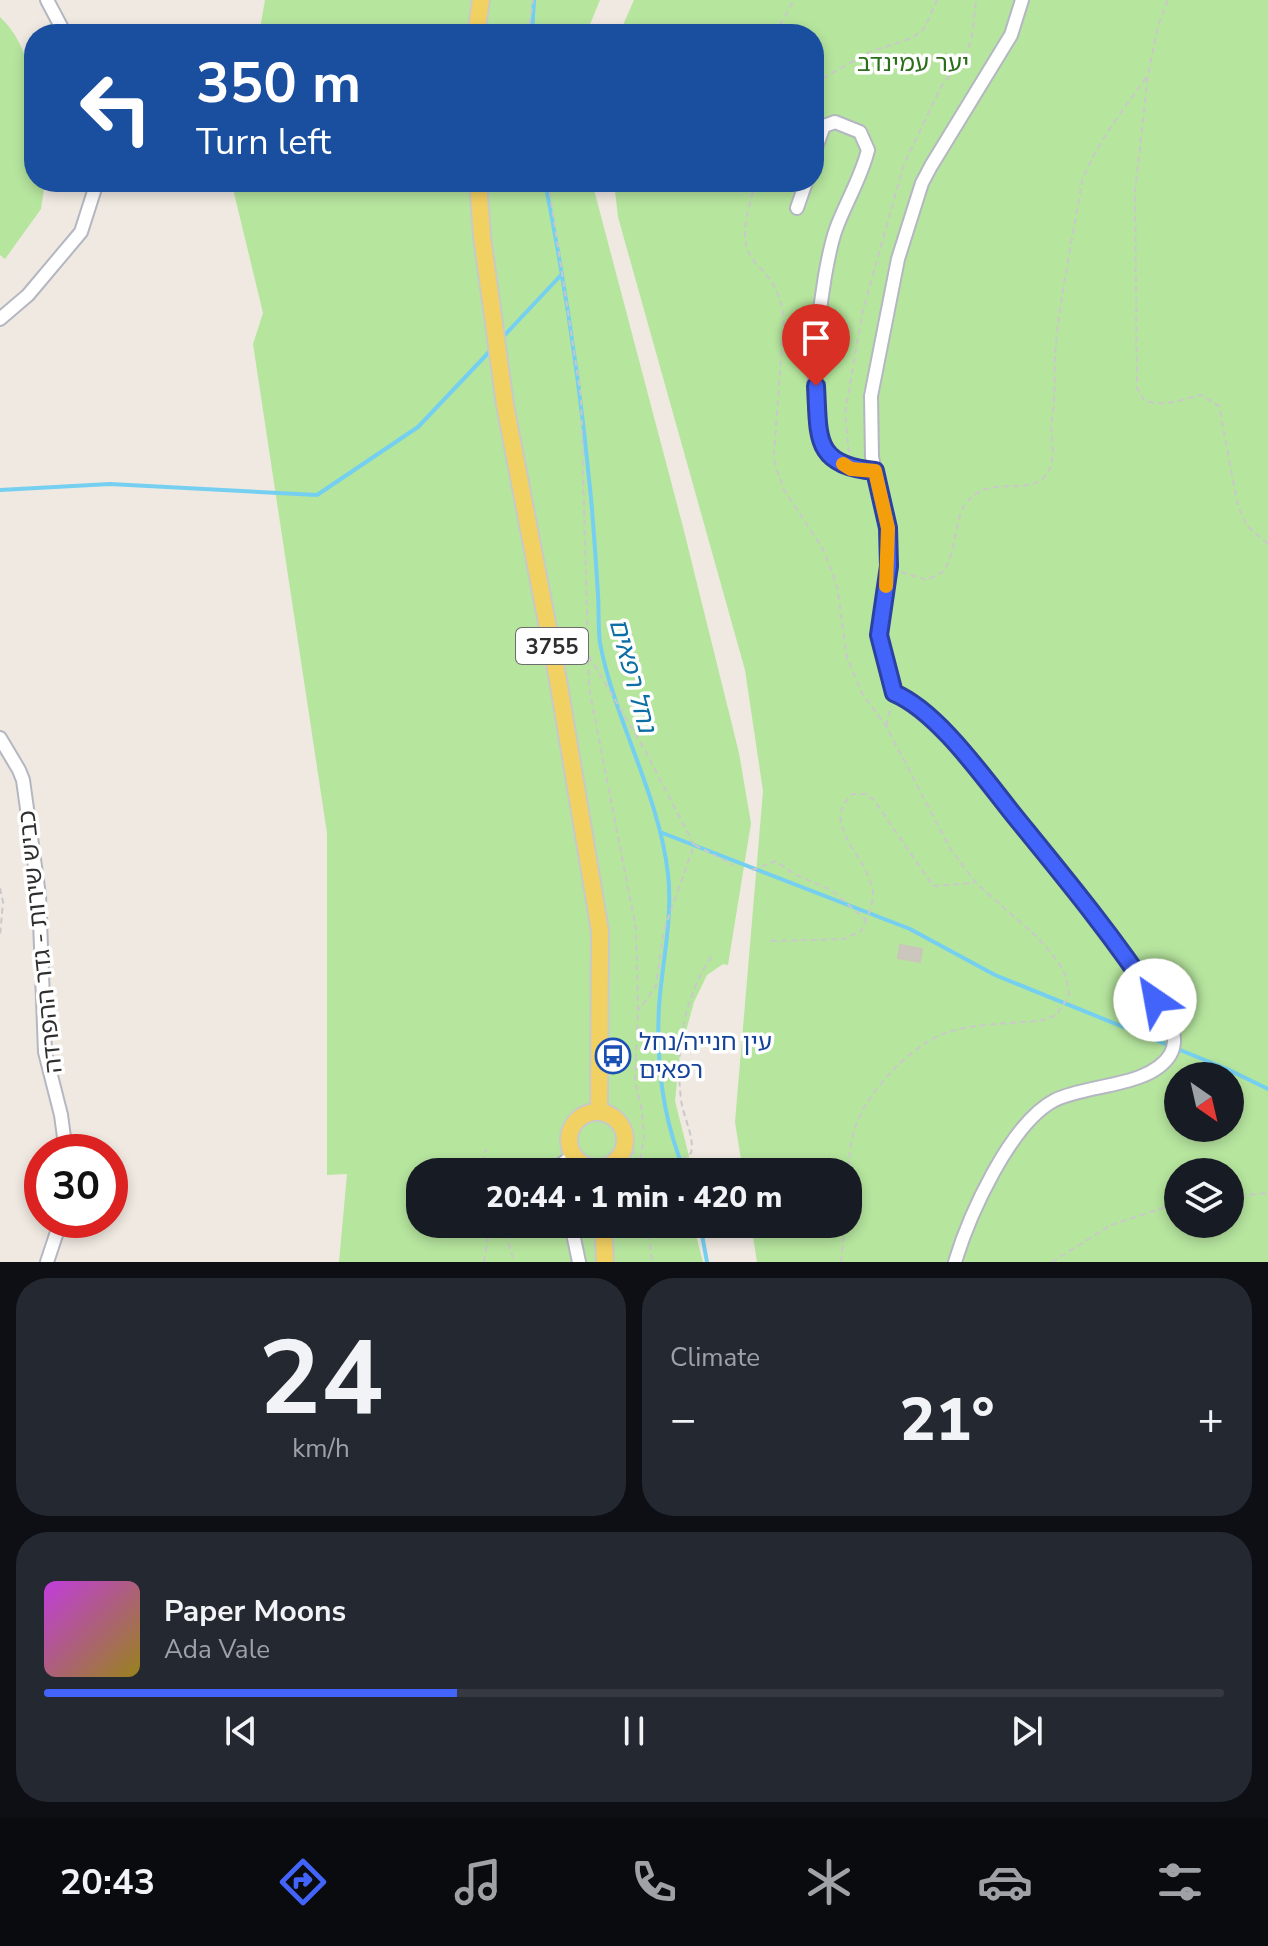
<!DOCTYPE html>
<meta charset="utf-8">
<style>
body{margin:0;font-family:"Nunito Sans","Noto Sans Hebrew",sans-serif;background:#242831;color:#f1f3f6;height:100vh;display:flex;flex-direction:column;font-size:30px;white-space:nowrap}
*{box-sizing:border-box;margin:0}
p{font-size:26px;color:#9ea1a6}
.icon{flex:none;width:44px;height:44px;fill:none;stroke:currentColor;stroke-width:2;stroke-linecap:round;stroke-linejoin:round}
.map{position:relative;height:1262px;overflow:hidden}
.side{display:flex;flex-direction:column;gap:16px;padding:16px;background:#0d0f14;flex:1}
.side>*{flex:none}
.guide{position:absolute;left:24px;top:24px;width:800px;height:168px;border-radius:32px;box-shadow:0 4px 12px #0003;background:#1a4fa0;color:#fff;overflow:hidden}
.needle{width:52px;rotate:146deg}
.buttons{position:absolute;left:1164px;top:1062px;display:grid;gap:16px}
.buttons a{display:grid;place-items:center;width:80px;height:80px;border-radius:50%;background:#171b24;box-shadow:0 4px 12px #0003;font-size:40px}
.speed{position:absolute;left:24px;top:1134px;display:flex;gap:16px;font-size:40px;font-weight:700;text-align:center}
.speed>*{display:grid;place-content:center;width:104px;height:104px;border-radius:50%;background:#171b24;box-shadow:0 4px 12px #0003;line-height:1}
.speed .limit{border:12px solid #d22;background:#fff;color:#111}
.pin{position:absolute;display:grid;place-items:center;width:68px;height:68px;color:#fff;margin:-82px -34px;border-radius:50% 50% 50% 0;rotate:-45deg;box-shadow:0 0 8px #0007}
.pin .icon{rotate:45deg}
.me{position:absolute;width:88px;margin:-44px;rotate:327deg;stroke-linejoin:round;filter:drop-shadow(0 0 6px #0008)}
.turn{display:flex;align-items:center;gap:28px;height:168px;padding:0 40px;font-size:36px}
.turn .icon{width:104px;height:104px;stroke-width:2.5}
.turn b{display:block;font-size:56px;line-height:68px}
.big{font-size:60px;font-weight:800;line-height:1.1}
.side .widget{flex:1;display:flex;flex-direction:column;justify-content:center;gap:12px;min-width:0;padding:0 28px;border-radius:32px;background:#242831}
.side .dial{align-items:center;gap:0}
.dial b{font-size:104px;line-height:1}
.song{display:flex;align-items:center;gap:24px}
.cover{width:96px;height:96px;border-radius:12px;background:linear-gradient(135deg,hsl(290 70% 55%),hsl(50 70% 35%))}
.played{height:8px;border-radius:4px;background:linear-gradient(90deg,#4264fb 35%,#363941 35%)}
.keys{display:flex;justify-content:space-around;direction:ltr}
.heat{display:flex;justify-content:space-between;align-items:center;font-size:44px;direction:ltr}
.side .tiles{flex:1;display:grid;gap:16px;grid-template-columns:1fr 1fr}
.widget:last-child{grid-column:span 2}
.trip{position:absolute;left:406px;top:1158px;width:456px;height:80px;border-radius:32px;background:#171b24;box-shadow:0 4px 12px #0003;font-weight:800;line-height:80px;text-align:center}
.dock{display:flex;height:128px;justify-content:space-around;align-items:center;background:#090b0e;color:#9ea1a6}
.dock .icon{width:56px;height:56px}
.dock .current{color:#4264fb}
.dock b{font-size:36px;color:#f1f3f6}
.map>svg:first-child{display:block}
.green{fill:#b6e59e;fill-rule:evenodd}
.lines{fill:none;stroke-linecap:round;stroke-linejoin:round}
.stream{stroke:#75cff0;stroke-width:4}
.building{fill:#cbc7bf;stroke:#cbc5ba;stroke-width:2}
.minor-casing{stroke:#b4b7c1;stroke-width:16}
.major-casing{stroke:#c9c9c9;stroke-width:20}
.path{stroke:#c9c9c9;stroke-width:2;stroke-dasharray:6 4;stroke-linecap:butt}
.minor{stroke:#fff;stroke-width:12}
.major{stroke:#f2d163;stroke-width:16}
.route-casing{stroke:#2b41a3;stroke-width:20}
.route{stroke:#4264fb;stroke-width:14}
.slow{stroke:#f59e0b;stroke-width:14}
.labels{text-anchor:middle;stroke-width:7;stroke-linejoin:round;paint-order:stroke}
.shield{fill:#fff;stroke:#6d6d6d;stroke-width:2}
.shield-label{font-size:22px;font-weight:bold;fill:#2e2e2e}
.park-label{font-size:24px;fill:#2c6e1b;stroke:#fff}
.street-label{font-size:24px;fill:#2e2e2e;stroke:#fff}
.transit-label{font-size:24px;fill:#164399;stroke:#fff;text-anchor:start}
.water-label{font-size:26px;font-style:italic;fill:#0d6fa3;stroke:#fff}
</style>
<div class="map">
<svg width="1268" height="1262" viewBox="0 0 1268 1262">
<rect width="100%" height="100%" fill="#efe9e1"/>
<path class="green" d="M265,0H600L586,34H259Z
M634,0H1268V1262H757L751,1224H848V1172H743L735,1122L763,791L745,670L618,217L614,182H814V34H619ZM1178,1076H1230V1128H1178ZM1178,1172H1230V1224H1178Z
M0,17C43,57 34,129 34,182H45L41,209L5,259L0,255Z
M235,182H592L683,527L739,753L751,823L728,965L723,964L707,975L694,1002L680,1053L675,1101L693,1172H420V1224H693L703,1262H339L347,1174L327,1175V833L253,344L263,313L234,193Z"/>
<g class="lines">
<path class="stream" d="M532,34L534,0
M545,182C566,287 581,392 591,498C594,531 596,563 598,595C599,610 598,628 600,643C615,722 659,794 668,874C673,920 662,962 659,1007C656,1063 663,1120 685,1172
M502,338L562,274
M0,490L110,484L317,495L418,427L491,350
M660,832L910,929L995,975L1227,1069L1268,1089
M700,1224L707,1262"/>
</g>
<path class="building" d="M900,945L922,949L920,962L898,958Z"/>
<g class="lines">
<g class="minor-casing">
<path id="minor" d="M47,0L65,34
M814,153L824,126L835,122L860,132L868,150C861,178 846,202 836,229C822,268 799,428 830,456C842,468 859,469 875,471
M797,208L806,182
M0,319L28,295L81,232L97,182
M0,738L19,770L23,780L39,895L45,1052L61,1115L66,1152
M557,1172L556,1168L574,1155
M571,1224L579,1262
M47,1262L61,1220
M955,1262C969,1216 1010,1123 1055,1100C1088,1084 1150,1087 1170,1055C1176,1045 1175,1036 1171,1026C1166,1013 1156,1001 1149,990C1126,956 1102,925 1076,893C1026,831 979,762 920,708C912,701 904,697 894,693L879,635L889,566L888,528L872,457L871,396L898,259L922,183L931,166L1011,35L1022,0"/>
</g>
<g class="major-casing">
<path id="major" d="M476,34L481,0
M478,182L482,236L505,405L558,680L600,931L599,1112
M569 1140a28 28 0 1 1 56 0a28 28 0 1 1-56 0Z
M603,1224L605,1262"/>
</g>
<path class="path" d="M1168,0L1158,25L1148,75L1135,191L1137,388L1144,400C1163,408 1182,399 1201,395L1219,406L1238,506L1247,526L1268,544
M528,34L533,0
M775,34L794,0
M814,83L870,52L912,38L924,29L937,0
M548,182L581,397L589,688L636,929L638,1011L635,1081L642,1111L644,1137L640,1161
M755,182C751,201 742,226 746,245C749,261 763,268 771,281C779,293 781,303 784,317L774,454L776,468L784,490L823,549L837,586L847,658L863,695L886,726L951,850L976,883L1037,937L1057,960L1066,976L1069,996L1056,1015L1043,1020C1013,1024 980,1023 951,1031C915,1041 868,1090 856,1125C850,1139 849,1159 848,1174
M849,453L845,413L863,310L904,164L941,87L966,54L972,37L976,0
M901,572L927,580C932,577 939,575 943,571C958,552 952,521 967,502C989,474 1027,497 1045,476C1059,461 1049,436 1052,417C1057,389 1053,361 1057,332C1063,282 1074,231 1082,181C1097,142 1124,109 1148,75
M589,656L646,752L694,845L664,930L656,986L639,1010
M886,726L891,706
M695,845L733,865
M752,870L776,861L794,874L831,890L865,919
M0,888L3,902L0,936
M771,941L844,939L861,931C866,920 873,906 873,895C873,860 816,824 853,794H866L874,800L933,886L974,883
M625,1141L640,1161L641,1172
M481,1172L486,1149
M665,1172L691,1153C695,1137 683,1117 681,1099C675,1051 684,996 712,956
M1230,1197L1268,1193
M503,1224L514,1262
M648,1224L652,1262
M484,1262L490,1224
M841,1262L845,1224
M1052,1262L1111,1225L1178,1203"/>
<use href="#minor" class="minor"/>
<use href="#major" class="major"/>
</g>
<g class="lines">
<g class="route-casing">
<path id="route" d="M816,386C819,438 813,465 875,471L888,528L889,566L879,635L894,693C939,712 986,781 1017,819C1065,878 1113,936 1155,1000"/>
</g>
<use href="#route" class="route"/>
<path class="slow" d="M843,464L851,469L875,471L888,528L886,586"/>
</g>
<defs>
<g id="bus-ring" transform="scale(1.8)"><circle r="9.5" fill="#fff" stroke="#1a4fb4" stroke-width="1.5"/><path d="M-5-6H5V4H4V6H2V4H-2V6H-4V4H-5ZM-3.5-4V0h7V-4ZM-3.5 1.2v1.5H-2V1.2ZM2 1.2v1.5H3.5V1.2Z" fill="#1a4fb4"/></g>
</defs>
<g fill-rule="evenodd">
<use href="#bus-ring" x="613" y="1056"/>
</g>
<g class="labels">
<rect class="shield" x="516" y="628" width="72" height="36" rx="6"/>
<g class="shield-label">
<text x="552" y="654">3755</text>
</g>
<g class="park-label">
<text x="913" y="71">יער עמינדב</text>
</g>
<g class="street-label">
<text transform="translate(40 942) rotate(-96)" y="8">כביש שירות - גדר ההפרדה</text>
</g>
<g class="transit-label">
<text x="639" y="1050">עין חנייה/נחל<tspan x="639" dy="28">רפאים</tspan></text>
</g>
<g class="water-label">
<text transform="translate(633 675) rotate(75)" y="9">נחל רפאים</text>
</g>
</g>
</svg>
<div class="buttons">
<a><svg class="needle" viewBox="-14 -14 28 28"><path d="M0-13l5 13h-10z" fill="#e53935"/><path d="M0 13l5-13h-10z" fill="#9ea1a6"/></svg></a>
<a><svg class="icon" aria-label="layers" viewBox="0 0 24 24"><path d="M12 4l9 5-9 5-9-5zM3 14l9 5 9-5"/></svg></a>
</div>
<div class="speed"><div class="limit">30</div></div>
<div class="pin" style="left:816px;top:386px;background:#d93025"><svg class="icon" aria-label="arrive" viewBox="0 0 24 24"><path d="M6 21V4h12l-3 4 3 4H6"/></svg></div>
<svg class="me" style="left:1155px;top:1000px" viewBox="-20 -20 40 40"><circle r="19" fill="#fff"/><path d="M0-13L10 11 0 6-10 11z" fill="#4264fb"/></svg>
<div class="trip">20:44 · 1 min · 420 m</div>
<div class="guide">
<div class="turn"><svg class="icon" aria-label="left" viewBox="0 0 24 24"><path d="M17 20v-9H6M10 6l-5 5 5 5"/></svg><div><b>350 m</b>Turn left</div></div>
</div>
</div>
<section class="side">
<div class="tiles">
<div class="widget dial"><b>24</b><p>km/h</p></div>
<div class="widget"><p>Climate</p>
<div class="heat"><a>−</a><b class="big">21°</b><a>+</a></div>
</div>
<div class="widget">
<div class="song"><i class="cover"></i><div><b>Paper Moons</b><p>Ada Vale</p></div></div>
<div class="played"></div>
<div class="keys"><svg class="icon" aria-label="previous" viewBox="0 0 24 24"><path d="M18 5L8 12l10 7zM5 5v14"/></svg><svg class="icon" aria-label="pause" viewBox="0 0 24 24"><path d="M8 5v14M16 5v14"/></svg><svg class="icon" aria-label="next" viewBox="0 0 24 24"><path d="M6 5l10 7-10 7zM19 5v14"/></svg></div>
</div>
</div>
</section>
<nav class="dock">
<b>20:43</b>
<svg class="icon current" aria-label="directions" viewBox="0 0 24 24"><path d="M12 3l9 9-9 9-9-9zM9 14v-3h6M13 9l2 2-2 2"/></svg>
<svg class="icon" aria-label="music" viewBox="0 0 24 24"><path d="M9 18V5l10-2v13"/><circle cx="6" cy="18" r="3"/><circle cx="16" cy="16" r="3"/></svg>
<svg class="icon" aria-label="phone" viewBox="0 0 24 24"><path d="M5 4h4l2 5-3 2q2 4 5 5l2-3 5 2v4C11 20 4 13 5 4z"/></svg>
<svg class="icon" aria-label="climate" viewBox="0 0 24 24"><path d="M12 3v18M4 7l16 10M4 17L20 7"/></svg>
<svg class="icon" aria-label="car" viewBox="0 0 24 24"><path d="M5 17H2v-5l4-1 3-4h7l3 4 3 1v5h-3M9 17h6M6 11h13"/><circle cx="7" cy="17" r="2"/><circle cx="17" cy="17" r="2"/></svg>
<svg class="icon" aria-label="filters" viewBox="0 0 24 24"><path d="M4 7h16M4 17h16"/><circle cx="9" cy="7" r="2"/><circle cx="15" cy="17" r="2"/></svg>
</nav>
